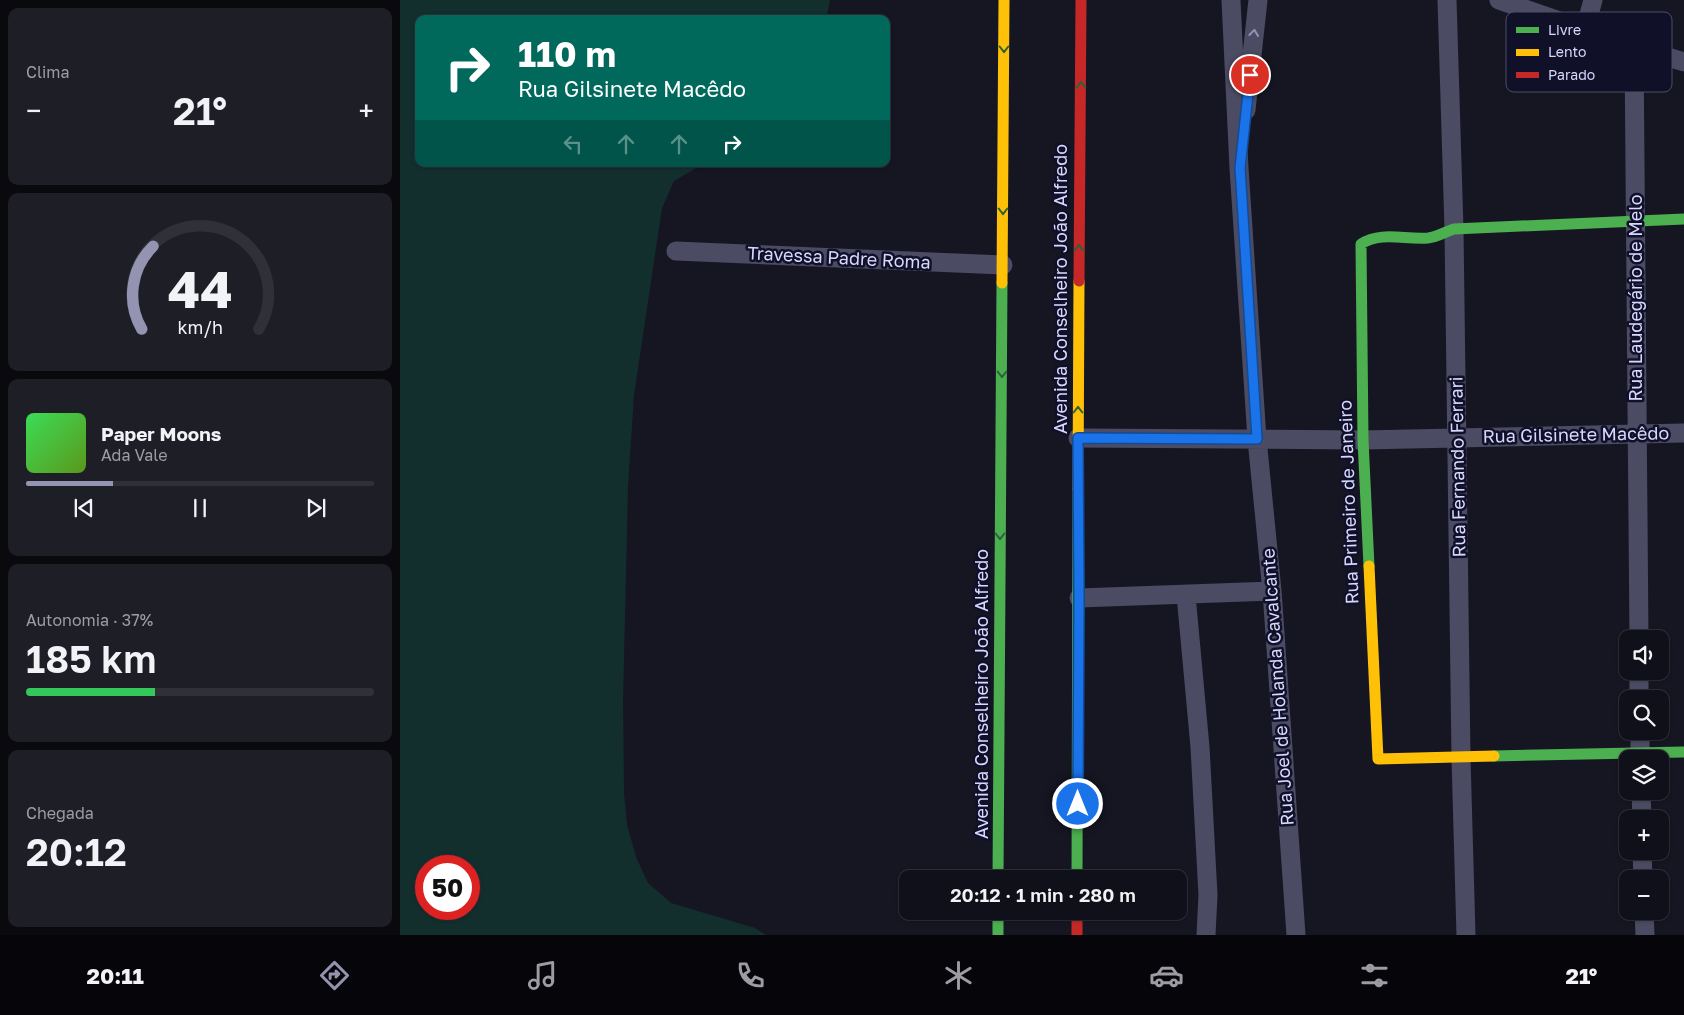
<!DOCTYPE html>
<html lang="pt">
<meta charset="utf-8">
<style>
body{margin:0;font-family:"Golos Text",sans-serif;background:#1e1e27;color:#f1f3f6;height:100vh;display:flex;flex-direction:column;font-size:19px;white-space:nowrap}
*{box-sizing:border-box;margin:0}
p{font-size:16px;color:#9c9da2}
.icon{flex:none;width:28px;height:28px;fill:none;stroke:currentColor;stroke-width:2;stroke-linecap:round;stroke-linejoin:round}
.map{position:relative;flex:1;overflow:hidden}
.side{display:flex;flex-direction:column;gap:8px;padding:8px;background:#09090e;width:400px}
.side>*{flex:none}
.top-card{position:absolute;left:15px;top:15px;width:475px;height:152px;border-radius:10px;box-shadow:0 1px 4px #0004,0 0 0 1px #303039;background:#00695c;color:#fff;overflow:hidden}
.tools{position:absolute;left:1219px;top:630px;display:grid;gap:10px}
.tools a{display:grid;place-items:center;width:50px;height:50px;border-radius:10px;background:#10101a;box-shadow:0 1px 4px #0004,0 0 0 1px #303039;font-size:25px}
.speed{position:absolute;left:15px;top:855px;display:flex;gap:10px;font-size:25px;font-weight:700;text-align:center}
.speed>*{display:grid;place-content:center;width:65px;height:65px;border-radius:50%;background:#10101a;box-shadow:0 1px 4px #0004,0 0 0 1px #303039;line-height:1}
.speed .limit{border:8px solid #d22;background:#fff;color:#111}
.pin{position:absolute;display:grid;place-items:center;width:42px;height:42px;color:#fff;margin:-21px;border:2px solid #fff;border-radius:50%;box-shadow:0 1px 5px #0007}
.me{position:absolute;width:55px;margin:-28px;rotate:0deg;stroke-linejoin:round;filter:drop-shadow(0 0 4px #0008)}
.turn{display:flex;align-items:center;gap:18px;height:105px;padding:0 20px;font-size:22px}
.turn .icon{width:65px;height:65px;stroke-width:2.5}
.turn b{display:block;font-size:35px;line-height:42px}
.lanes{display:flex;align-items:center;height:48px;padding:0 20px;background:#0003;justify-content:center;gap:25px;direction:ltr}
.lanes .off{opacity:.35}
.big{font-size:38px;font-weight:600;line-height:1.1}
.side .card{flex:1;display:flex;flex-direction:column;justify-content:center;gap:8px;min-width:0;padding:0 18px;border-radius:10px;background:#1e1e27}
.side .dial{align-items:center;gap:0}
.dial svg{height:130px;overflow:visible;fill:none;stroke:#303039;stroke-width:7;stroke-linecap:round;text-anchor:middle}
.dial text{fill:#f1f3f6;stroke:none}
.song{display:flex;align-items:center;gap:15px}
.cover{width:60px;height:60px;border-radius:8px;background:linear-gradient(135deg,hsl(130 70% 55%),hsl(90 70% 35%))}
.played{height:5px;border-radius:2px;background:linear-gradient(90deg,#9494b2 25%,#303039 25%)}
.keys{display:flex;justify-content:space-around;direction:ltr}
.heat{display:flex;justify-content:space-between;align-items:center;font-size:28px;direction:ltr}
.charge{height:8px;border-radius:4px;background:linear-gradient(90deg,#34c759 37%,#303039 0)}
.trip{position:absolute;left:499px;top:870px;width:288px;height:50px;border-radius:10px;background:#10101a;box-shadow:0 1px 4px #0004,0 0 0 1px #303039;font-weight:600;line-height:50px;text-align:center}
.menu{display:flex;height:80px;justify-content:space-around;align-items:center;background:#06060a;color:#9c9da2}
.menu .icon{width:35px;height:35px}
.menu .selected{color:#9494b2}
.menu b{font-size:22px;color:#f1f3f6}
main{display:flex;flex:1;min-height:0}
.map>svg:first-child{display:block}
.green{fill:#132f2d;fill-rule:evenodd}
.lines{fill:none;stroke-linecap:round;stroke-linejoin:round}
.street{stroke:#4b4c64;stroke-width:19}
.fast{stroke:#4caf50;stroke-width:11}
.slow{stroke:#ffc107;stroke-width:11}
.jam{stroke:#c62828;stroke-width:11}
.oneway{stroke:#9292b2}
.oneway2{stroke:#2e603c}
.route-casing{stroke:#114b97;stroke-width:12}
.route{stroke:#1a73e8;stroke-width:9}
.labels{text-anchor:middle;stroke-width:5;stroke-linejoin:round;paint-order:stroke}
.street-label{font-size:18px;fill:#d8d8ff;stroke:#111029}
.key{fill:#111029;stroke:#4d4c69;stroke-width:1}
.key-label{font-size:14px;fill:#d8d8ff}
</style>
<main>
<section class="side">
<div class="card"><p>Clima</p>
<div class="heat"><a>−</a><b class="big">21°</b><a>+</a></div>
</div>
<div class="card dial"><svg viewBox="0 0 100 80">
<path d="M14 69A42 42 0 1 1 86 69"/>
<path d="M14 69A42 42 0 0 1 21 18" stroke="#9494b2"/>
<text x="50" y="56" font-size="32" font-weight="700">44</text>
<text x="50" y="72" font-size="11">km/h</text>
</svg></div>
<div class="card">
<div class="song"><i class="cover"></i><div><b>Paper Moons</b><p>Ada Vale</p></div></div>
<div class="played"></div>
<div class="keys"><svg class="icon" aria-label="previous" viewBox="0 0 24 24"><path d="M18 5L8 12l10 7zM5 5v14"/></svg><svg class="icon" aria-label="pause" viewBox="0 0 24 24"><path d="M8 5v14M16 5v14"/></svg><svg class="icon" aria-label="next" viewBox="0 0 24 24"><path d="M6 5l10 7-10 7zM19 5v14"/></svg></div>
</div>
<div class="card"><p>Autonomia · 37%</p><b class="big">185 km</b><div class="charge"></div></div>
<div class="card"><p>Chegada</p><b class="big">20:12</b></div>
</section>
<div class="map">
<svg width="1284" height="935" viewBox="0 0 1284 935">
<rect width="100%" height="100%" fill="#161623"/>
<path class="green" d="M0,0H430L426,19H19V164H303L274,181L262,208L234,395L228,486L223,700L224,793L227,825L236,857L248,883L271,903L355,928L366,935H0ZM26,866H69V909H26Z"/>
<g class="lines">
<path class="street" d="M831,0L839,168L857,439L872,591L896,935
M1047,0L1054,229L1061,758L1066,935
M1099,0L1234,47L1284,62
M1185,29L1193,0
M1234,47L1239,639
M846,110L858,0
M276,251L603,265
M678,438L963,440L1284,433
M786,595L800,747L808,895L806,935
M679,598L872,591
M1239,671V699
M1240,731V759
M1241,791L1242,819
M1242,851L1243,879
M1244,911L1245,935"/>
<path class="fast" d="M969,566L963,440L961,244C981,231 1005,240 1028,238C1037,237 1045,232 1054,229L1284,219
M1094,756L1284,752
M598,879L602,283
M677,879L678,489
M598,911V935"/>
<path class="slow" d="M602,283L604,0
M678,489L679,281
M969,566L978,759L1094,756"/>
<path class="jam" d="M679,281L681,0
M677,911V935"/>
</g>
<defs><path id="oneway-chevron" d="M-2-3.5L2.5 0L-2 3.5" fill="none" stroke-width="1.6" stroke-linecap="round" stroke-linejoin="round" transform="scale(1.25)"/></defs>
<use class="oneway" href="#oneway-chevron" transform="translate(854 33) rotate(-84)"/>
<g class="oneway2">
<use href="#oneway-chevron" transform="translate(604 49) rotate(90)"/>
<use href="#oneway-chevron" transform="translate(681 85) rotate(-90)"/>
<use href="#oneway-chevron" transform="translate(603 211) rotate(90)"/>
<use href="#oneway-chevron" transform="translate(679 248) rotate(-90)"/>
<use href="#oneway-chevron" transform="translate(602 374) rotate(90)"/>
<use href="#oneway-chevron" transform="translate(678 410) rotate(-90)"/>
<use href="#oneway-chevron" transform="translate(600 536) rotate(90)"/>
</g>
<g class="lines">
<g class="route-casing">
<path id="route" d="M678,804L679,598L678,438L857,439L840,168L850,75"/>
</g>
<use href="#route" class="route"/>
</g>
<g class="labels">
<g class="street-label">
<text transform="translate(439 258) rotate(3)" y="6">Travessa Padre Roma</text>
<text transform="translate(661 289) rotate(-90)" y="6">Avenida Conselheiro João Alfredo</text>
<text transform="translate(1236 298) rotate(-90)" y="6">Rua Laudegário de Melo</text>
<text transform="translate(1176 435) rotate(-1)" y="6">Rua Gilsinete Macêdo</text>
<text transform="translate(1058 467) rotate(-91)" y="6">Rua Fernando Ferrari</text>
<text transform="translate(949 502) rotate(-92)" y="6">Rua Primeiro de Janeiro</text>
<text transform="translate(878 687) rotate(-94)" y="6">Rua Joel de Holanda Cavalcante</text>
<text transform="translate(582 694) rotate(-90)" y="6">Avenida Conselheiro João Alfredo</text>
</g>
</g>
<rect x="1106" y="12" width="166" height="80" rx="8" class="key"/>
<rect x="1116" y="27" width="23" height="6" fill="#4caf50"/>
<rect x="1116" y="49" width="23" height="7" fill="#ffc107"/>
<rect x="1116" y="72" width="23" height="6" fill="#c62828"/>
<g class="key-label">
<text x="1148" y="35">Livre</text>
<text x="1148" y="57">Lento</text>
<text x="1148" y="80">Parado</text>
</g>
</svg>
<div class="tools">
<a><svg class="icon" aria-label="sound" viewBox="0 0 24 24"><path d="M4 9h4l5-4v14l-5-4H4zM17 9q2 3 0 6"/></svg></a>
<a><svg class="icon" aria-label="search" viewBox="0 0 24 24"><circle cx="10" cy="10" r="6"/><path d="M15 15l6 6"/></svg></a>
<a><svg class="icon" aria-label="layers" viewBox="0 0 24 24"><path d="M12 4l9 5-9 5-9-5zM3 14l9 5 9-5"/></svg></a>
<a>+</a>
<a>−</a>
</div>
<div class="speed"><div class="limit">50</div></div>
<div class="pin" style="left:850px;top:75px;background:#d93025"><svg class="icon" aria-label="arrive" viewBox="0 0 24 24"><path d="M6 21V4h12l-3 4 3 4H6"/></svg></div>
<svg class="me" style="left:678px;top:804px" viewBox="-20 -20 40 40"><circle r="17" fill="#1a73e8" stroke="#fff" stroke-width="3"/><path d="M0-11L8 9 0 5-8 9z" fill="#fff"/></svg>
<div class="trip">20:12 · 1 min · 280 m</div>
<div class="top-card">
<div class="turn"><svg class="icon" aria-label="right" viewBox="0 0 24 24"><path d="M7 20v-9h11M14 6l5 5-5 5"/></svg><div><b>110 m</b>Rua Gilsinete Macêdo</div></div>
<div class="lanes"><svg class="icon off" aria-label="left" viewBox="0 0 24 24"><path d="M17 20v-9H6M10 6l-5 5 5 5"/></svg><svg class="icon off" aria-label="ahead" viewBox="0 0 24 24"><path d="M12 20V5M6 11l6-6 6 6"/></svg><svg class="icon off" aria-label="ahead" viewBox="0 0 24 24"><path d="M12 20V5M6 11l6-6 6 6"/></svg><svg class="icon" aria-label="right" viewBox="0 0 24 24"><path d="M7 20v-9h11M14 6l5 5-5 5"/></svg></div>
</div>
</div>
</main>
<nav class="menu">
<b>20:11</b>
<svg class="icon selected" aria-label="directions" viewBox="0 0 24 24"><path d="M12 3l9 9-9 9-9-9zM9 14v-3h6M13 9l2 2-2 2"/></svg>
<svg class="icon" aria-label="music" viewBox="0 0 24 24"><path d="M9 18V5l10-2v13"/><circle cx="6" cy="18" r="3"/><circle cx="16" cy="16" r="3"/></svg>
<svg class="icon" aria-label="phone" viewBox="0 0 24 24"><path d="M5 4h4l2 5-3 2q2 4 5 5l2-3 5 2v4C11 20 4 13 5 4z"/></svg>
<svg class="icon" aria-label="climate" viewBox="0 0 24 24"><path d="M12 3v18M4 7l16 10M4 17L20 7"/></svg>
<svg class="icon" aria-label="car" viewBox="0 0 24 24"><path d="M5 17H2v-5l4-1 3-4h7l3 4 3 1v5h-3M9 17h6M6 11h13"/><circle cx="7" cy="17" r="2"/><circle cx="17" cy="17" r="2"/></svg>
<svg class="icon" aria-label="filters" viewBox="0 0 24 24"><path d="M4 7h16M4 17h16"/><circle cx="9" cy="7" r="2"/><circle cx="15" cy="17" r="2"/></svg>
<b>21°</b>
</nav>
